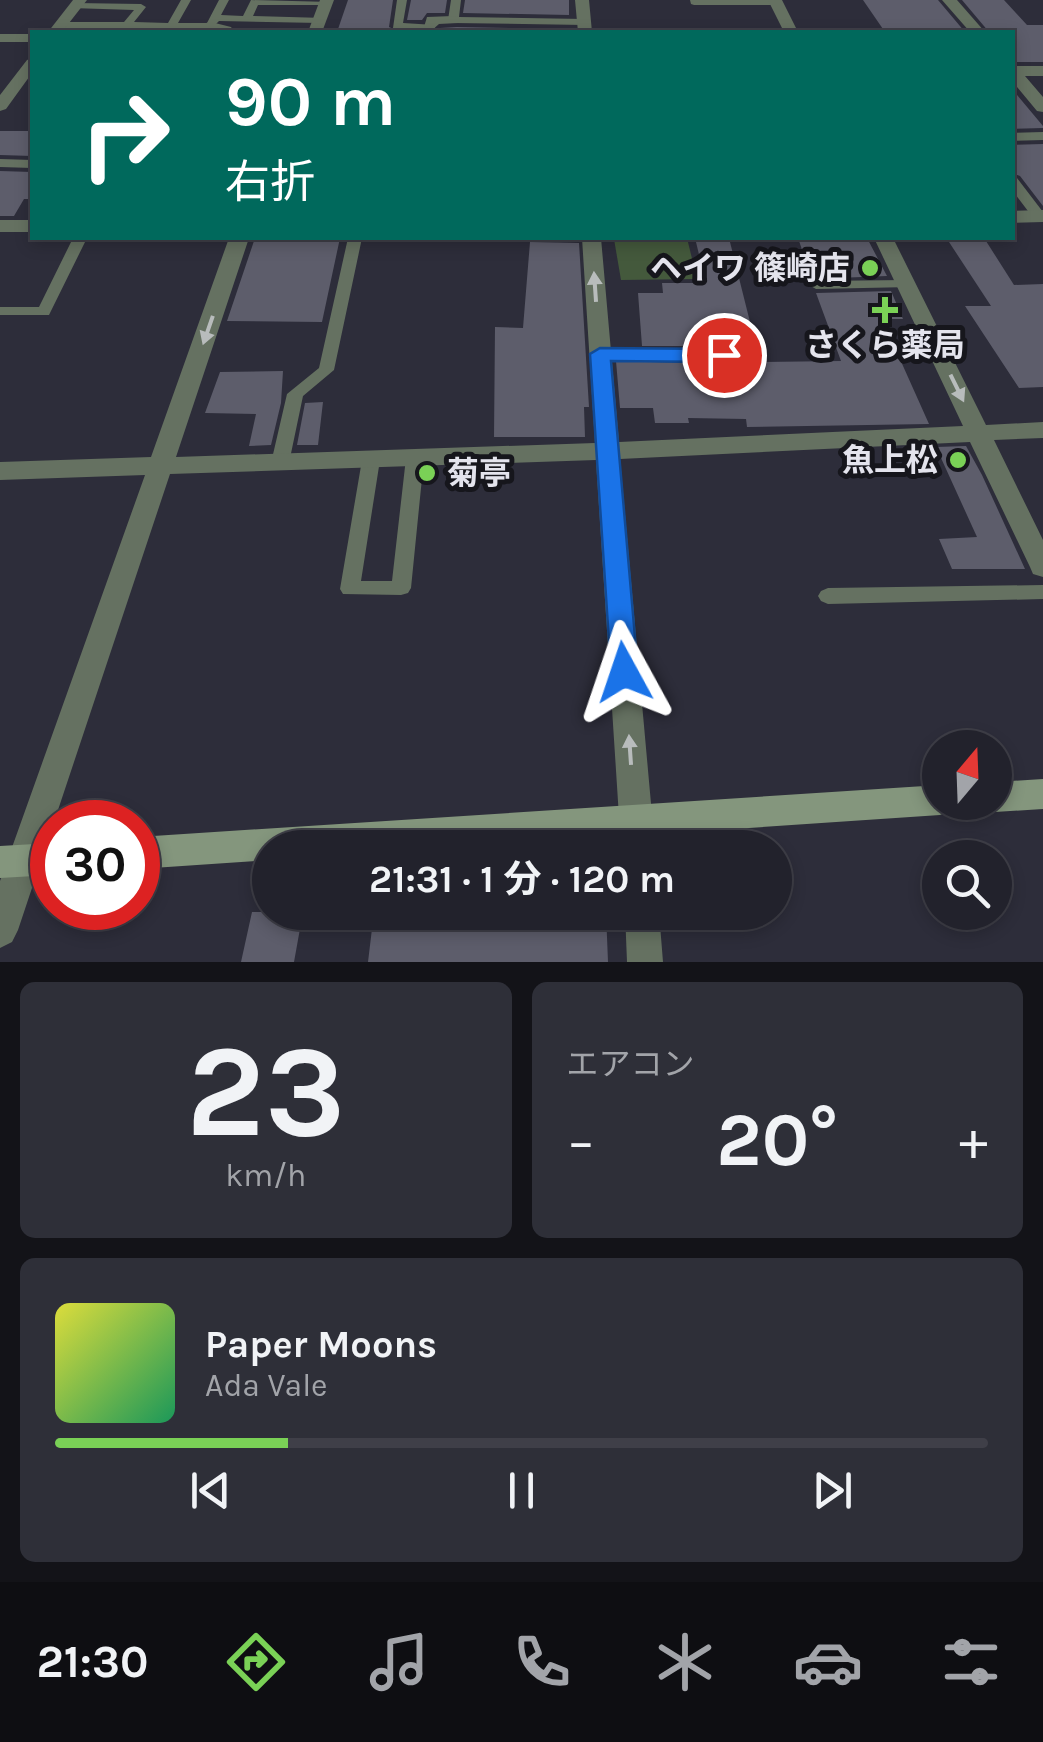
<!DOCTYPE html>
<html lang="ja">
<meta charset="utf-8">
<style>
body{margin:0;font-family:Karla,"Noto Sans JP",sans-serif;background:#2e2f38;color:#f1f3f6;height:100vh;display:flex;flex-direction:column;font-size:38px;white-space:nowrap}
*{box-sizing:border-box;margin:0}
p{font-size:32px;color:#a2a4a9}
.icon{flex:none;width:55px;height:55px;fill:none;stroke:currentColor;stroke-width:2;stroke-linecap:round;stroke-linejoin:round}
.map{position:relative;height:962px;overflow:hidden}
.details{display:flex;flex-direction:column;gap:20px;padding:20px;background:#131318;flex:1}
.details>*{flex:none}
.hud{position:absolute;left:30px;top:30px;width:985px;height:210px;border-radius:0px;box-shadow:0 5px 15px #0003,0 0 0 2px #3f3f48;background:#00695c;color:#fff;overflow:hidden}
.needle{width:65px;rotate:19deg}
.fabs{position:absolute;left:922px;top:730px;display:grid;gap:20px}
.fabs a{display:grid;place-items:center;width:90px;height:90px;border-radius:50%;background:#22222c;box-shadow:0 5px 15px #0003,0 0 0 2px #3f3f48;font-size:50px}
.speed{position:absolute;left:30px;top:800px;display:flex;gap:20px;font-size:50px;font-weight:700;text-align:center}
.speed>*{display:grid;place-content:center;width:130px;height:130px;border-radius:50%;background:#22222c;box-shadow:0 5px 15px #0003,0 0 0 2px #3f3f48;line-height:1}
.speed .limit{border:15px solid #d22;background:#fff;color:#111}
.pin{position:absolute;display:grid;place-items:center;width:85px;height:85px;color:#fff;margin:-42px;border:5px solid #fff;border-radius:50%;box-shadow:0 2px 10px #0007}
.me{position:absolute;width:110px;margin:-55px;rotate:355deg;stroke-linejoin:round;filter:drop-shadow(0 0 8px #0008)}
.turn{display:flex;align-items:center;gap:35px;height:210px;padding:0 30px;font-size:45px}
.turn .icon{width:130px;height:130px;stroke-width:2.5}
.turn b{display:block;font-size:70px;line-height:85px}
.big{font-size:75px;font-weight:700;line-height:1.1}
.details .widget{flex:1;display:flex;flex-direction:column;justify-content:center;gap:15px;min-width:0;padding:0 35px;border-radius:15px;background:#2e2f38}
.details .dial{align-items:center;gap:0}
.dial b{font-size:130px;line-height:1}
.song{display:flex;align-items:center;gap:30px}
.cover{width:120px;height:120px;border-radius:15px;background:linear-gradient(135deg,hsl(60 70% 55%),hsl(150 70% 35%))}
.played{height:10px;border-radius:5px;background:linear-gradient(90deg,#7ad156 25%,#3f3f48 25%)}
.keys{display:flex;justify-content:space-around;direction:ltr}
.heat{display:flex;justify-content:space-between;align-items:center;font-size:55px;direction:ltr}
.details .tiles{flex:1;display:grid;gap:20px;grid-template-columns:1fr 1fr}
.widget:last-child{grid-column:span 2}
.trip{position:absolute;left:252px;top:830px;width:540px;height:100px;border-radius:50px;background:#22222c;box-shadow:0 5px 15px #0003,0 0 0 2px #3f3f48;font-weight:700;line-height:100px;text-align:center}
.menu{display:flex;height:160px;justify-content:space-around;align-items:center;background:#0e0e12;color:#a2a4a9}
.menu .icon{width:70px;height:70px}
.menu .active{color:#7ad156}
.menu b{font-size:45px;color:#f1f3f6}
.map>svg:first-child{display:block}
.green{fill:#44593c}
.building{fill:#5d5d6b}
.lines{fill:none;stroke-linecap:round;stroke-linejoin:round}
.lane{fill:#657161;fill-rule:evenodd}
.street{fill:#657161;fill-rule:evenodd}
.secondary{fill:#84967d;fill-rule:evenodd}
.oneway{fill:#b8bcbc}
.route{fill:#1a73e8;stroke:#114b97;stroke-width:2.5}
.poi-dot{fill:#7ad156;stroke:#16161c;stroke-width:4}
.labels{text-anchor:middle;stroke-width:10;stroke-linejoin:round;paint-order:stroke}
.poi-label{font-size:32px;font-weight:bold;fill:#e4e4ed;stroke:#16161c;text-anchor:end}
</style>
<div class="map">
<svg width="1043" height="962" viewBox="0 0 1043 962">
<rect width="100%" height="100%" fill="#2d2d3a"/>
<path class="green" d="M687,238L697,279L621,280L614,239Z"/>
<path class="building" d="M348,0H393L389,27L400,32H337Z
M411,0H447L445,13H427L422,20H407Z
M465,0H569V15L463,13Z
M863,0H938L965,32H885Z
M962,0H1004L1027,25H1043V62H1012V32H989Z
M457,27L569,29V32H438L440,28Z
M1012,89L1043,126V128L1012,129Z
M0,131H32V156L0,155Z
M1043,144V206L1020,176L1012,173V145Z
M0,171L32,172V199H24L14,216H0Z
M255,238H340L322,322L227,321Z
M695,238H729L760,362L841,361L816,293L891,291L903,319H882L929,424L747,427L746,419L688,418L689,423H655L653,408H620L616,361L724,364L736,356L724,346H642L638,293H663L662,283H706Z
M798,238H867L887,276L812,279Z
M986,241L1014,285L1043,284V387L1019,388L965,306H991L949,242Z
M530,242L579,243L589,407H584L585,437H494L495,327L523,328Z
M283,371L281,403L271,445L249,446L256,414L205,413L220,372Z
M323,402L318,445H297L305,403Z
M966,446L982,475L1025,569H952L939,539L977,537L936,447Z
M252,912H303L294,962H241Z
M374,912H606L608,962H368Z"/>
<g class="lines">
<path class="lane" d="M181,0H191L178,23H207L219,0H229L221,15L243,16L251,0L331,2L326,5H258L253,16L324,18L325,20L320,23L219,21L211,29L61,28L56,25L61,22H124L134,10L71,8L70,6L75,3L141,4L146,7L134,22L168,23Z
M397,0H407L403,23L435,25L434,32L393,28Z
M451,0H461L459,17L584,19L589,22L584,25L453,23L448,20Z
M690,0H780L781,2L776,5H694L691,4Z
M1043,132V140L1012,141V133Z
M0,159L32,160V168L0,167Z
M1012,177L1017,178L1043,212V219H1034L1012,190Z
M73,238H87L49,315H0V307H39Z
M348,238H362L334,370L303,396L289,463L286,467H274L271,463L287,394L319,368Z
M906,280L911,281V287L816,289L809,285L816,281Z
M600,349L724,350L732,355L724,360L595,357L592,354Z
M415,452L424,458L411,588L408,593L401,595L343,594L340,589L362,460L371,454L380,460L361,581H392L406,458Z
M1043,585V599L828,604L821,601L818,596L821,591L828,588Z"/>
<path class="street" d="M73,0H87L62,32H48Z
M320,0H334L322,32H308Z
M575,0H589L592,32H578Z
M768,0H782L798,32H784Z
M942,0H957L985,32H970Z
M453,16L458,17V23L439,24L431,31L424,27L427,17Z
M211,22L231,27L233,30L206,29V23Z
M0,34H32V42H0Z
M32,58V73L6,109L0,111V95L27,60Z
M1012,66H1043V76H1025L1043,97V112L1037,111L1012,81Z
M1043,210V222L1012,223V211Z
M0,220H32V232H0Z
M229,238H249L176,457L595,443L582,238H601L619,442L963,426L874,238H893L986,425L1043,422V438L994,440L1043,540V577L1033,574L1030,567L970,442L620,459L655,848H621L596,460L170,474L18,930L12,942L0,948V881L145,475L0,480V462L151,457Z
M625,912H659L663,962H627Z"/>
<path class="secondary" d="M1043,779V809L995,812L981,802H995V782Z
M940,785V802H955L951,810L940,815L454,848H270V860L138,869V837Z
M52,843V875L0,878V846Z"/>
</g>
<defs><path id="oneway-solid" d="M-6-.8H1V-3.2L6.5 0L1 3.2V.8H-6Z" transform="scale(2.5)"/></defs>
<g class="oneway">
<use href="#oneway-solid" transform="translate(595 287) rotate(-94)"/>
<use href="#oneway-solid" transform="translate(208 330) rotate(109)"/>
<use href="#oneway-solid" transform="translate(957 388) rotate(64)"/>
<use href="#oneway-solid" transform="translate(630 750) rotate(-94)"/>
</g>
<path class="route" d="M600,348L724,349L734,355L724,362L611,361L638,672L634,680L624,683L615,680L611,672L590,354Z"/>
<g class="poi-dot">
<circle cx="870" cy="268" r="10"/>
<path d="M880 295h10v10h10v10h-10v10h-10v-10h-10v-10h10z"/>
<circle cx="958" cy="460" r="10"/>
<circle cx="427" cy="473" r="10"/>
</g>
<g class="labels">
<g class="poi-label">
<text x="850" y="279">ヘイワ 篠崎店</text>
<text x="885" y="356" text-anchor="middle">さくら薬局</text>
<text x="938" y="471">魚上松</text>
<text x="447" y="484" text-anchor="start">菊亭</text>
</g>
</g>
</svg>
<div class="fabs">
<a><svg class="needle" viewBox="-14 -14 28 28"><path d="M0-13l5 13h-10z" fill="#e53935"/><path d="M0 13l5-13h-10z" fill="#a2a4a9"/></svg></a>
<a><svg class="icon" aria-label="search" viewBox="0 0 24 24"><circle cx="10" cy="10" r="6"/><path d="M15 15l6 6"/></svg></a>
</div>
<div class="speed"><div class="limit">30</div></div>
<div class="pin" style="left:724px;top:355px;background:#d93025"><svg class="icon" aria-label="arrive" viewBox="0 0 24 24"><path d="M6 21V4h12l-3 4 3 4H6"/></svg></div>
<svg class="me" style="left:624px;top:672px" viewBox="-20 -20 40 40"><path d="M0-17L14 15 0 8-14 15z" fill="#1a73e8" stroke="#fff" stroke-width="4"/></svg>
<div class="trip">21:31 · 1 分 · 120 m</div>
<div class="hud">
<div class="turn"><svg class="icon" aria-label="right" viewBox="0 0 24 24"><path d="M7 20v-9h11M14 6l5 5-5 5"/></svg><div><b>90 m</b>右折</div></div>
</div>
</div>
<section class="details">
<div class="tiles">
<div class="widget dial"><b>23</b><p>km/h</p></div>
<div class="widget"><p>エアコン</p>
<div class="heat"><a>−</a><b class="big">20°</b><a>+</a></div>
</div>
<div class="widget">
<div class="song"><i class="cover"></i><div><b>Paper Moons</b><p>Ada Vale</p></div></div>
<div class="played"></div>
<div class="keys"><svg class="icon" aria-label="previous" viewBox="0 0 24 24"><path d="M18 5L8 12l10 7zM5 5v14"/></svg><svg class="icon" aria-label="pause" viewBox="0 0 24 24"><path d="M8 5v14M16 5v14"/></svg><svg class="icon" aria-label="next" viewBox="0 0 24 24"><path d="M6 5l10 7-10 7zM19 5v14"/></svg></div>
</div>
</div>
</section>
<nav class="menu">
<b>21:30</b>
<svg class="icon active" aria-label="directions" viewBox="0 0 24 24"><path d="M12 3l9 9-9 9-9-9zM9 14v-3h6M13 9l2 2-2 2"/></svg>
<svg class="icon" aria-label="music" viewBox="0 0 24 24"><path d="M9 18V5l10-2v13"/><circle cx="6" cy="18" r="3"/><circle cx="16" cy="16" r="3"/></svg>
<svg class="icon" aria-label="phone" viewBox="0 0 24 24"><path d="M5 4h4l2 5-3 2q2 4 5 5l2-3 5 2v4C11 20 4 13 5 4z"/></svg>
<svg class="icon" aria-label="climate" viewBox="0 0 24 24"><path d="M12 3v18M4 7l16 10M4 17L20 7"/></svg>
<svg class="icon" aria-label="car" viewBox="0 0 24 24"><path d="M5 17H2v-5l4-1 3-4h7l3 4 3 1v5h-3M9 17h6M6 11h13"/><circle cx="7" cy="17" r="2"/><circle cx="17" cy="17" r="2"/></svg>
<svg class="icon" aria-label="filters" viewBox="0 0 24 24"><path d="M4 7h16M4 17h16"/><circle cx="9" cy="7" r="2"/><circle cx="15" cy="17" r="2"/></svg>
</nav>
